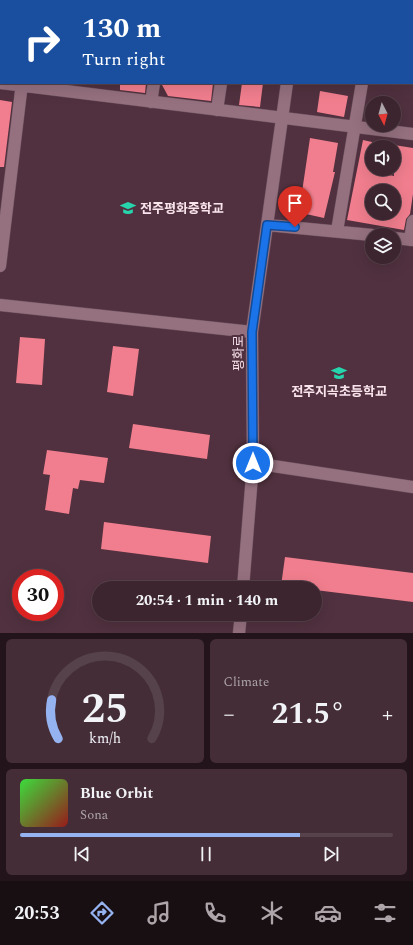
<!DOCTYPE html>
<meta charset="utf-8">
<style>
body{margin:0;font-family:Spectral,"Noto Sans KR",serif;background:#442d37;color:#f1f3f6;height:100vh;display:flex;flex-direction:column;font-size:15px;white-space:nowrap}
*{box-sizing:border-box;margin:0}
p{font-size:13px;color:#ada5aa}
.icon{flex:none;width:22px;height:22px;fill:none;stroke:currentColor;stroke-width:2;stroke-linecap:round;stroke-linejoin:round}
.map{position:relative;height:633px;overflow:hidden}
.sheet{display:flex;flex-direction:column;gap:6px;padding:6px;background:#22141a;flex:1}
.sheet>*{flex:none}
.guide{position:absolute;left:0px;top:0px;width:413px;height:84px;box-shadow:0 4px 16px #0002,0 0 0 1px #56424b;background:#1a4fa0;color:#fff;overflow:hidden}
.needle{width:26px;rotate:174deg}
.controls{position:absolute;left:365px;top:96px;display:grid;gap:8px}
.controls a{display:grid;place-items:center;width:36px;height:36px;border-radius:50%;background:#3d252f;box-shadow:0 4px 16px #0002,0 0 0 1px #56424b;font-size:20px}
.speed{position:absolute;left:12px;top:569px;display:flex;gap:8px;font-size:20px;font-weight:700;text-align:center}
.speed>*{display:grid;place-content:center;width:52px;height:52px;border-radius:50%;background:#3d252f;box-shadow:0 4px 16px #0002,0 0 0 1px #56424b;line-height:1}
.speed .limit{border:6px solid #d22;background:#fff;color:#111}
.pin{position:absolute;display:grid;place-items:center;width:34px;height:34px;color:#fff;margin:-41px -17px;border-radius:50% 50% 50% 0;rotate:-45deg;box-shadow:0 0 4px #0007}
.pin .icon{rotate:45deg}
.me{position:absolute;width:44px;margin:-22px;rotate:0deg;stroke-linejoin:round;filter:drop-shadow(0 0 3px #0008)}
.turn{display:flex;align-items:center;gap:14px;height:84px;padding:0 16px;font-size:18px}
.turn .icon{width:52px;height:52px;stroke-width:2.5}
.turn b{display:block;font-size:28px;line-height:34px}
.big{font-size:30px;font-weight:700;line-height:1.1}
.sheet .widget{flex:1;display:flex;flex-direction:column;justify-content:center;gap:6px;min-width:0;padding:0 14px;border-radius:6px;background:#442d37}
.sheet .dial{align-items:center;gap:0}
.dial svg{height:104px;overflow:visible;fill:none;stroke:#56424b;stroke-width:7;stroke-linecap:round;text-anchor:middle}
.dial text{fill:#f1f3f6;stroke:none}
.song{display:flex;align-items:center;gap:12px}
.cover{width:48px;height:48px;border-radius:6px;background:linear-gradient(135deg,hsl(120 70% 55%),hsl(0 70% 35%))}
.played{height:4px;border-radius:2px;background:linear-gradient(90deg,#95b2f1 75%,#56424b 75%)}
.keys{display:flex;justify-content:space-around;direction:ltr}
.heat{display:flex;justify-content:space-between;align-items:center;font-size:22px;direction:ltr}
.sheet .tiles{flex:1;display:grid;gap:6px;grid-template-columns:1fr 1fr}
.widget:last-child{grid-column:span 2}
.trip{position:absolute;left:92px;top:581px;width:230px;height:40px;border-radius:20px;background:#3d252f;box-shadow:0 4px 16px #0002,0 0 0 1px #56424b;font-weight:700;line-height:40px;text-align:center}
.dock{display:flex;height:64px;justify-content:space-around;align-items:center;background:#180f13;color:#ada5aa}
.dock .icon{width:28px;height:28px}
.dock .on{color:#95b2f1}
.dock b{font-size:18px;color:#f1f3f6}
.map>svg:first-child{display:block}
.building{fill:#f17e8e;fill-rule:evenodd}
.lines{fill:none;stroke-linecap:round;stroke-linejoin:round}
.street-casing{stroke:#6c515d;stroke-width:13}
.street{stroke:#95707f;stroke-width:12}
.route-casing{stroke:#114b97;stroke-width:10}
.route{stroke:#1a73e8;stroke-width:7}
.labels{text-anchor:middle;stroke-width:4;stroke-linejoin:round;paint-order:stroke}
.poi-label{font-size:13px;font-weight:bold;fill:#f9e4ec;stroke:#51313f;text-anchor:start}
.street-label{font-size:13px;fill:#f9e4ec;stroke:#51313f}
</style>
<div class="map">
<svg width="413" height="633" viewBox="0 0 413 633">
<rect width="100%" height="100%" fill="#51313f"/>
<path class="building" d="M120,83H146L145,93L120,90Z
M161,83H213L211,101L168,96Z
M242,83H263L260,107L239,105Z
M320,91L348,96L344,117L317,112Z
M0,100L12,102L4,167H0Z
M310,138L338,143L333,172H335L324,218L297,212L300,192H302Z
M363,140L372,142V172L394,176V145L413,148V194L410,214L406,219L404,230L347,220ZM372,191H394V213H372Z
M20,337L45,339L42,385L16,383Z
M113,346L139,349L133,396L107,392Z
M133,424L210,435L207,459L129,448Z
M47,450L108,458L104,483L80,480L78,489L73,488L69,514L45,510L50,475L43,474Z
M104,522L211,536L208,563L101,549Z
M285,557L413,573V602L315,590V588L281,586Z"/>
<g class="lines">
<g class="street-casing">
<path id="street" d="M303,0L306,1
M34,1V0
M167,1V0
M234,1V0
M412,33L413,34
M1,83L413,134
M151,102L154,83
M217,110L221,83
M267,225L372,235
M337,231L362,83
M394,238L413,240
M410,240L413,221
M0,266L22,83
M0,305L252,332
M253,463L413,487
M243,588L253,463L252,332L287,83
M239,633L241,614"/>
</g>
<use href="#street" class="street"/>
</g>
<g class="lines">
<g class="route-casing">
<path id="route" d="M253,463L252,332L267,225L295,227"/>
</g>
<use href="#route" class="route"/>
</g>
<defs>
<g id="school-bare" transform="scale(1.2)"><path d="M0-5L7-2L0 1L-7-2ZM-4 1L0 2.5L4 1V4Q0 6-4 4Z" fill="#27d5ad" stroke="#51313f" stroke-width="2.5" paint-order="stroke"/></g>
</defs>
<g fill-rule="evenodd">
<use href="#school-bare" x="128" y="208"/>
<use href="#school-bare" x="339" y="373"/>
</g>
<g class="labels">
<g class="poi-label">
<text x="140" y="213">전주평화중학교</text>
<text x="339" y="396" text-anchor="middle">전주지곡초등학교</text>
</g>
<g class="street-label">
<text transform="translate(238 353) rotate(-90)" y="5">평화로</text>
</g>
</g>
</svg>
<div class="controls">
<a><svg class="needle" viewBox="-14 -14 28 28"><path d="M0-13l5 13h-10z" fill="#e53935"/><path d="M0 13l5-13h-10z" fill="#ada5aa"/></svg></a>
<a><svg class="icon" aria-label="sound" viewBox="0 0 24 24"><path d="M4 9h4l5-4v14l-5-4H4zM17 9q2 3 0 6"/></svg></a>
<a><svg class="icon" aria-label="search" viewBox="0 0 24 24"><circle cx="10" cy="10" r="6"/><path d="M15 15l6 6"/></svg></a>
<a><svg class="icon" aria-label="layers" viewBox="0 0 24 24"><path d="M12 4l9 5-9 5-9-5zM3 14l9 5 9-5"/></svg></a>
</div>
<div class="speed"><div class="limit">30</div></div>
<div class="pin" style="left:295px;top:227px;background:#d93025"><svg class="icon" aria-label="arrive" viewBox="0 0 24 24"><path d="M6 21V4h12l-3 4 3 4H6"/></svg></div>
<svg class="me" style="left:253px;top:463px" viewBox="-20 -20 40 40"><circle r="17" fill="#1a73e8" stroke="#fff" stroke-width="3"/><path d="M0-11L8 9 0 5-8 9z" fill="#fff"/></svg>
<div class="trip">20:54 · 1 min · 140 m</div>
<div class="guide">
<div class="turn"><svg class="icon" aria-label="right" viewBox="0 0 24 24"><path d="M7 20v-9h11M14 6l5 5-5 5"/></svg><div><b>130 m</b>Turn right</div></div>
</div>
</div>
<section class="sheet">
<div class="tiles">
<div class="widget dial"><svg viewBox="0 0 100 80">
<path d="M14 69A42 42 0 1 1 86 69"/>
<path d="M14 69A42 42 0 0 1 9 39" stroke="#95b2f1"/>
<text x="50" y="56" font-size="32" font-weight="700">25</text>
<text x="50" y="72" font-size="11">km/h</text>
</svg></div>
<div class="widget"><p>Climate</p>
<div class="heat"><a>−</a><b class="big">21.5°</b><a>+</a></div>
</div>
<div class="widget">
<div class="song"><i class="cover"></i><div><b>Blue Orbit</b><p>Sona</p></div></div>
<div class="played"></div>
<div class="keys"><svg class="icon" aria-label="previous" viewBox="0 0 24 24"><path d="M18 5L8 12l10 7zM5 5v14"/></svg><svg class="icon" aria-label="pause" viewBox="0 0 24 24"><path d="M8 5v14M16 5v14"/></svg><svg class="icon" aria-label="next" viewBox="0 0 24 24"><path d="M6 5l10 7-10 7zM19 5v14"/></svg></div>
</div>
</div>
</section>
<nav class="dock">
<b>20:53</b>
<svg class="icon on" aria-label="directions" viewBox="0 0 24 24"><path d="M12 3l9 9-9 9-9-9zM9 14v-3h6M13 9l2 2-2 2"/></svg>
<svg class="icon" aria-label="music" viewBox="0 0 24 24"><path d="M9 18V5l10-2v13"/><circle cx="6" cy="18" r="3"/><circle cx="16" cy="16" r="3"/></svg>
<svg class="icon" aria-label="phone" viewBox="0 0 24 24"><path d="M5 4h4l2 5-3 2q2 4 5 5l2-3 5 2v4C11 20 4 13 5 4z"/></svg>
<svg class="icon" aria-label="climate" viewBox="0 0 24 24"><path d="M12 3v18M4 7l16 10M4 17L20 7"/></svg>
<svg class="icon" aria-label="car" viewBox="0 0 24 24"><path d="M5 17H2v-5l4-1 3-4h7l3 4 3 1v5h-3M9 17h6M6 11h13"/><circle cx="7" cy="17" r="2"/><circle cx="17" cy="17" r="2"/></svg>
<svg class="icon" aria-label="filters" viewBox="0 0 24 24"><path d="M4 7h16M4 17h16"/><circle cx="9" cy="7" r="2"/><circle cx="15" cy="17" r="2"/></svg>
</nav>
